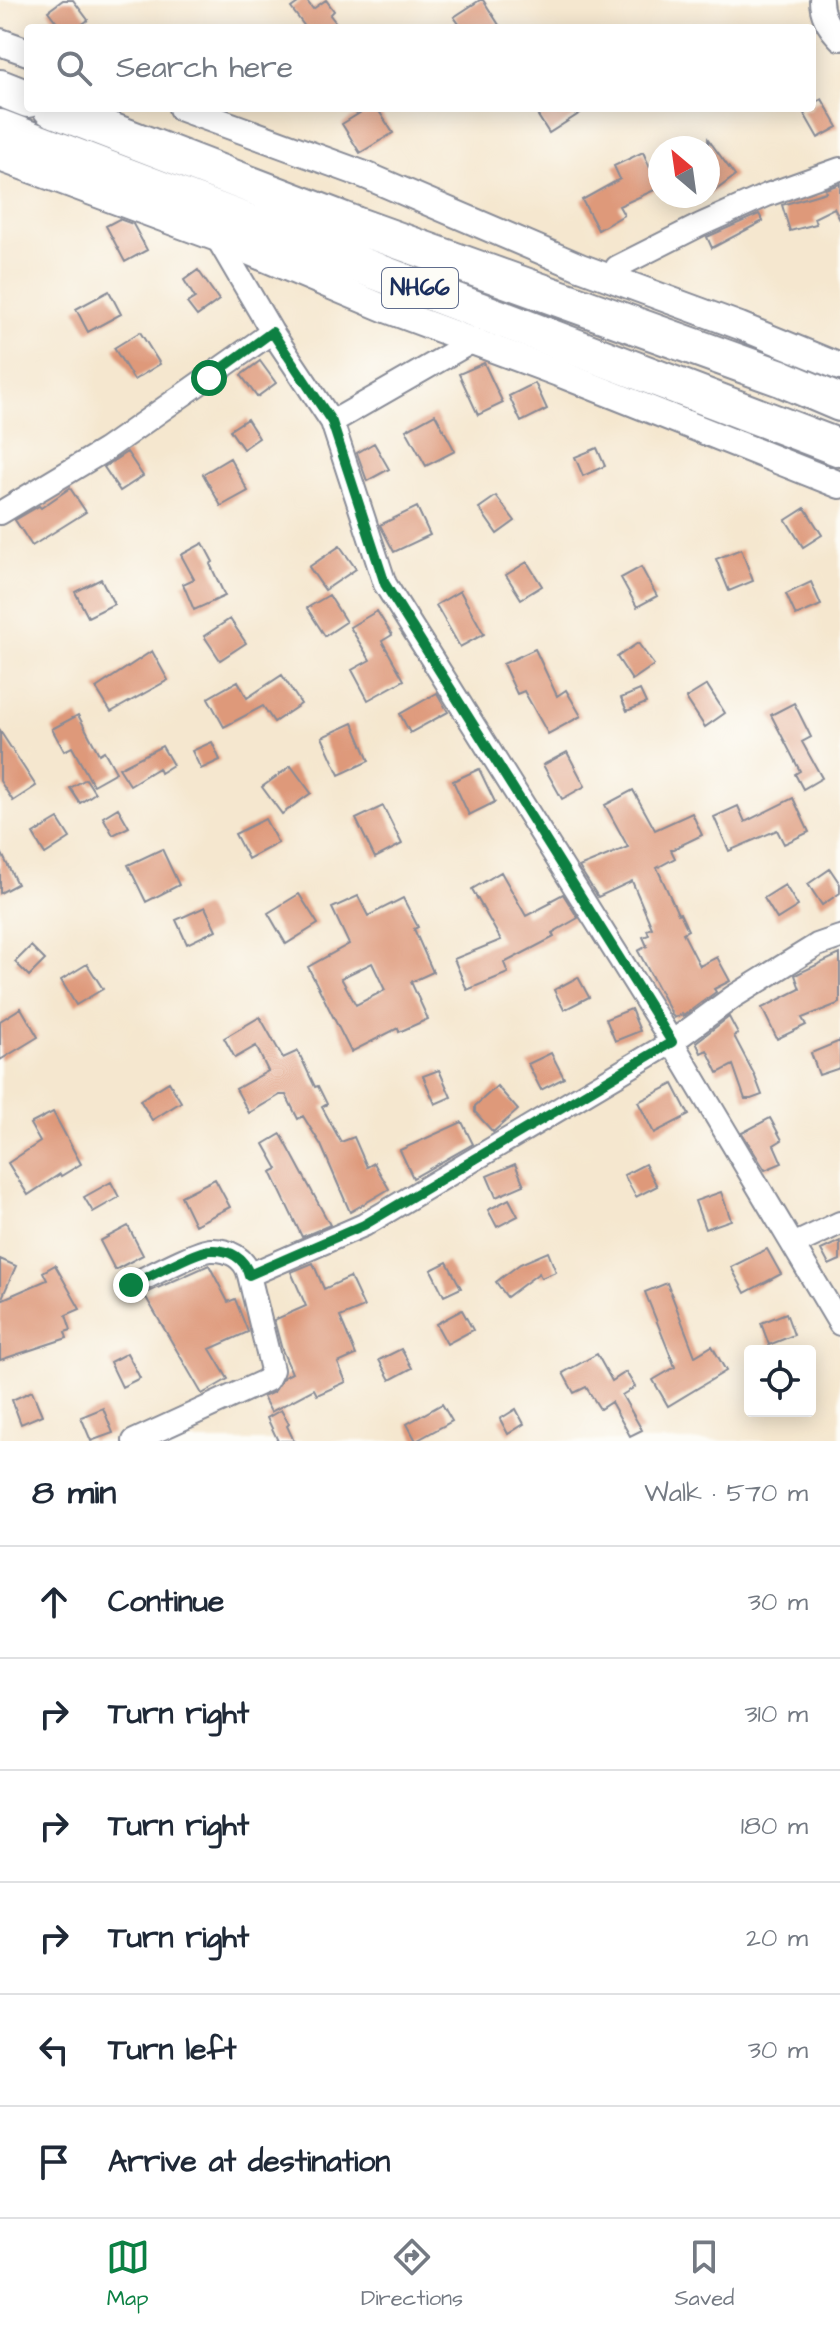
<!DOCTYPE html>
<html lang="en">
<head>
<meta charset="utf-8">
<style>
  :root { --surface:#fff; --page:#f6f6f7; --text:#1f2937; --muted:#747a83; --line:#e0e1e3; --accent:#0b8043 }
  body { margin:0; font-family:"Architects Daughter",sans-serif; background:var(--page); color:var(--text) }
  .controls { position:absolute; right:24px; bottom:24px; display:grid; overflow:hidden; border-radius:8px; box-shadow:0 4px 20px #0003 }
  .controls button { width:72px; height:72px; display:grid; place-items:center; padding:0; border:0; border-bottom:2px solid var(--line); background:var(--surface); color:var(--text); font:40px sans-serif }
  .compass { position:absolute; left:648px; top:136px; width:72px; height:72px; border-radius:50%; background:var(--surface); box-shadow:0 4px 20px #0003; rotate:331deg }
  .stop { position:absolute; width:24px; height:24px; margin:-18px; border:6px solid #0b8043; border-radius:50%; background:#fff }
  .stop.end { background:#0b8043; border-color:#fff; box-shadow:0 2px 8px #0008 }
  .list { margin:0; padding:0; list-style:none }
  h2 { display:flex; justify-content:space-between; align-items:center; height:104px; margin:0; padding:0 32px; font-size:34px }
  h2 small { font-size:26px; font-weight:400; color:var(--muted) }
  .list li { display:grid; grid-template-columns:52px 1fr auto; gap:24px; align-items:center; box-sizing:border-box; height:112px; padding:0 32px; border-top:2px solid var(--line) }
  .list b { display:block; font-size:30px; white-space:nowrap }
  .list em { font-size:26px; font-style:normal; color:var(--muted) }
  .icon { flex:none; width:44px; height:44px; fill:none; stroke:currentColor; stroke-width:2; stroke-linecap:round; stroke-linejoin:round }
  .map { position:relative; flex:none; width:840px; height:1441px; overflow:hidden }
  .search { position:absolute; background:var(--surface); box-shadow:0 4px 20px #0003; left:24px; right:24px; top:24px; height:88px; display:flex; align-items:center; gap:20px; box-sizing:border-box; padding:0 28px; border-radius:8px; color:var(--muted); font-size:30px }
  .sheet { height:776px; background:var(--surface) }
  nav { display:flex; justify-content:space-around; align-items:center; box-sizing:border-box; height:112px; border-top:2px solid var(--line); background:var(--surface); font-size:22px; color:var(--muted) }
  nav a { display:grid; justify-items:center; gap:4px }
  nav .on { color:var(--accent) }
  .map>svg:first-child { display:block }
</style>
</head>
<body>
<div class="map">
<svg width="840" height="1441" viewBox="0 0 840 1441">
  <rect width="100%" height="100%" fill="#fdfcf7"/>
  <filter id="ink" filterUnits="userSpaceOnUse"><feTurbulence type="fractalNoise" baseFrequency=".0125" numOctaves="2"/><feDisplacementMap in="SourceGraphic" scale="16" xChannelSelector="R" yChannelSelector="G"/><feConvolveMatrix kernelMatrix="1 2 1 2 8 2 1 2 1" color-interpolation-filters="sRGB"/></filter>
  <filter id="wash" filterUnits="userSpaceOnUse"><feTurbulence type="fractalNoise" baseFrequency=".006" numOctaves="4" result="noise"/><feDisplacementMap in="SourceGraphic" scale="32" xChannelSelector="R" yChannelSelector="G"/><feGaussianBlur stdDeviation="1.8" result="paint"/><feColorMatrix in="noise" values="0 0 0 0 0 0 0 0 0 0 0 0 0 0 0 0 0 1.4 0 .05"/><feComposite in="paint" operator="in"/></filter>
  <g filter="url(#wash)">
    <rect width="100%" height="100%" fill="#f5e7cf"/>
    <g id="blocks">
      <path fill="#de997a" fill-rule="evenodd" d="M63,0h10l15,20 -11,8h-16l-13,-17z
        M302,0h4l7,9 13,-9 8,11 -4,4 10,13h-34l-15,-20z
        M480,0h3l18,28h-39l-8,-11z
        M822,99l16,28 -20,11 -16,-28 10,-2v-4z
        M368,108h9l16,25 -33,20 -18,-29z
        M533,108h55l-39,25z
        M708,139l27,37 -27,20z
        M643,152l16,36 -40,18 5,9 -26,15 -16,-30 38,-21 -6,-13z
        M840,184v36l-6,-12 -20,10 2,6 -26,7 -8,-26 44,-13 -1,-3z
        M759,214l4,7 -51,27 -5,-11z
        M119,219l14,5 14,26 -22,12 -19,-36z
        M198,270l21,30 -22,16 -10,-13 8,-5 -11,-18z
        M109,291l12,23 -33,18 -12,-23z
        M140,332l20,32 -26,16 -20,-32z
        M260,361l16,22 -19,14 -16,-22z
        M484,363l19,40 -25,12 -19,-41z
        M535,383l12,26 -26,13 -12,-26z
        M435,414l20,37 -29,15 -20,-36z
        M247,419l12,19 -16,11 -13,-19z
        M374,443l15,26 -22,12 -10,-28z
        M597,448l8,18 -22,10 -8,-19z
        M127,452l16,24 -23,15 -16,-24z
        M230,458l18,33 -27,15 -18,-32z
        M70,488l16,24 -54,34 -17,-26 24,-14 2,2z
        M496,496l19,25 -18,13 -18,-26z
        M417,507l13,28 -36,17 -14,-27z
        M805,508l17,27 -19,12 -17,-27z
        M203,543l10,19 -3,2 15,32 -31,14 -11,-26 11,-5 -13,-24z
        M340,546l16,23 -31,21 -16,-23z
        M741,549l12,32 -24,10 -13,-32z
        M527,562l15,24 -21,13 -15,-24z
        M641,567l16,29 -20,11 -16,-29z
        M101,579l13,25 -26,13 -13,-25z
        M811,582l10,23 -25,11 -10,-22z
        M460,591l24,43 -24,13 -24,-42z
        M329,595l17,27 -21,14 -18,-28z
        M377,611l15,24 -10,6 22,39 -36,20 -16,-30 18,-10 -20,-33z
        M230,619l16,24 -26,17 -16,-24z
        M638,643l16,22 -22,15 -15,-23z
        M535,649l22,47 9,-6 15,26 -33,18 -24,-43 -7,3 -14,-30z
        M152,651l16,29 -57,32 -15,-24z
        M282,675l19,29 -27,18 -11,-16 -39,21 -16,-29 30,-17 9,17z
        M707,685l18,28 -20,14 -19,-29z
        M640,690l6,13 -19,8 -6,-13z
        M437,693l11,19 -38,21 -10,-19z
        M794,703l17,34 -9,5 20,36 -19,11 -8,-15 5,-3 -29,-56z
        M78,715l21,39 5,-3 12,21 -23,13 -21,-38 -8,4 -12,-22z
        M353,723l16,38 -30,14 -17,-38z
        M0,731l36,55 -23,15 -13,-20z
        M212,742l8,18 -19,9 -9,-18z
        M162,746l11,19 -13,8 -2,-5 -28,17 -11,-17z
        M567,752l18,34 -23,13 -19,-34z
        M291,766l20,27 -29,21 -20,-27z
        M479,769l16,33 -26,13 -16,-34z
        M86,779l9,14 -15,10 -10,-15z
        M633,790l22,40 37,-17 10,22 -31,15 4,8 -18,10 21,46 2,-1 8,17 -5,3 17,33 17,-9 13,24 -16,8 2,3 -33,24 -1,-2 -8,4 -36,-67 9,-5 -4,-9 6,-2 -2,-5 5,-2 -20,-47 -34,16 -19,-30 49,-20 -23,-42z
        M793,798l16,34 -25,12 -7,-14 -48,21 -15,-34 24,-11 7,16z
        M383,806l19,38 -27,14 -19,-39z
        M118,808l11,19 -16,8 -10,-18z
        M58,819l12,19 -25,16 -12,-20z
        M265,819l13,24 -30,16 -13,-25z
        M162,849l17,36 -33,17 -18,-37z
        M0,850l17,34 -17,9z
        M830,869l10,15v9l-18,12 -14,-21z
        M501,872l25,44 25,-13 -1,-2 13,-7 15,24 -26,15 2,4 -50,26 4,10 -41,17 -13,-31 47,-19 -29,-51z
        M785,885l13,21 -21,13 -13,-21z
        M299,894l19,30 -32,20 -18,-31z
        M358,896l10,20 35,-18 15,29 -4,2 19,43 -22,10 17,37 -29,13 -1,-4 -47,24 -43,-85 41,-23 -17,-36zM372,963l13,27 -29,15 -15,-27z
        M205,907l11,23 -29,14 -11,-24z
        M31,946l14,14 -16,16 -14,-14z
        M840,954v49l-38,15 4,7 -29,14 -15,-31 38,-19 -5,-14z
        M87,964l16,25 -27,16 -15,-25z
        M578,977l11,20 -25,13 -10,-20z
        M21,1008l17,29 -38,23v-39z
        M631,1009l9,22 -25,10 -9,-22z
        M260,1017l23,41 15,-7 17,36 3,-1 9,18 -5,3 19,35 13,-5 13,30 7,-4 15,26 -39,23 -29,-67 -18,-29 -5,3 -12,-24h-6l-31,18 -13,-24 32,-18 -12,-25 -21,12 -11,-20z
        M729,1017l9,17 -4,2 20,38 8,21 -11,4h-6l-12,-34 -15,8 -11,-23 -6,3 -5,-11z
        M840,1041v27l-21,7 -8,-22z
        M551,1053l13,25 -23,12 -13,-26z
        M439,1070l12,27 -16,7 -12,-28z
        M169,1082l12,20 -29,18 -12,-20z
        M673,1084l16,31 -35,18 -16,-31z
        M497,1086l21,24 -25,22 -18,-20v-6z
        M53,1112l28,52 -20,12 -1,-2 -32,21 -20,-32 32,-21 -10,-18z
        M770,1118l12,22 -8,5 8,18 -17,7 -23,-37z
        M462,1122l11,22 -60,34 -13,-28z
        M281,1134l49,91 -28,12 -31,-65 7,-3 -14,-25z
        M515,1164l9,21 -28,12 -9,-21z
        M645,1164l12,22 -21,11 -12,-22z
        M215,1179l15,28 -35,18 -14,-29z
        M111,1182l8,15 -26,15 -9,-15z
        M721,1192l10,28 -26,9 -10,-28z
        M509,1199l9,17 -21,11 -9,-17z
        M128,1226l15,29 -28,15 -15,-29z
        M840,1241v19l-11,5 -8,-15z
        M767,1249l14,25 -36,19 -14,-26z
        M548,1252l8,20 -15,6 -2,-5 -32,24 -11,-15 24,-18z
        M0,1259l16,7 -15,34 46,-20 -4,-8 12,-7 25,44 -14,6 5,15 -6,2 2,6 -67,22z
        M447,1262l14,26 -17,8 -13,-26z
        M313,1263l11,26 26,-12 14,30 -24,10 16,38 -18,8 8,19 -29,13 -3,-6 -43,23 -8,-15 11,-5 10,-15 8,-4 -10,-23 -8,-30 32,-14 -15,-34z
        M209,1265l19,37 7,-3 13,33 -38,17 18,30 -26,15 -58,-100z
        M667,1283l28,73 17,-10 14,25 -58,35 -15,-26 22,-13 -30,-75z
        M462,1310l11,20 -26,14 -11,-20z
        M786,1313l8,22 -25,10 -8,-22z
        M401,1349l11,19 -22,12 -11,-20z
        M127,1353l13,25 -18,9 -12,-25z
        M597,1354l15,27 14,-9 9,15 -13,8 20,35 -12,6 -19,-34 -11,7 -14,-22 -12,6 -11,-20z
        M32,1391l10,24 -21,9 -9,-24z
        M442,1404l10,17 -36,20 -9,-17z
        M103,1408l10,25 -22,8 -10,-24z
        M516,1409l8,15 -16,10 -8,-15z
        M281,1410l8,14 -2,2 7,15h-16l-11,-23z"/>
    </g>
  </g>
  <g filter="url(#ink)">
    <use href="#blocks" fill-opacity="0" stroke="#888b96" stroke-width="2"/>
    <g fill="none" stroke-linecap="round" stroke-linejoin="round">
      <defs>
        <path id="minor" d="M821,0c0,16 8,28 19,39
          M217,238l55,94 60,90 53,162 287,458 168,282
          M617,267l83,-42 67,-30 73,-26
          M332,422l141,-81
          M0,513l105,-63 167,-118
          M793,1245l47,-22
          M131,1285c17,-8 65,-34 80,-35 18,-1 34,8 38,25l115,-50 308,-183 61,-45 84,-52 23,-8
          M134,1441l133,-61 5,-10 -23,-95"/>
        <path id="tertiary" d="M0,42l28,10
          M182,108l183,67 215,92 160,59 100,41
          M0,158l217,80 169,71 175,65 279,111"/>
        <path id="trunk" d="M0,88l28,11
          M51,108l304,117 426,153 59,25
          M0,128l840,320"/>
      </defs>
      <use href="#minor" stroke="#888b96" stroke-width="26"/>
      <use href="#tertiary" stroke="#888b96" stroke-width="30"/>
      <use href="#trunk" stroke="#888b96" stroke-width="40"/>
      <use href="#minor" stroke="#fff" stroke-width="22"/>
      <use href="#tertiary" stroke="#fff" stroke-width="26"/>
      <use href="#trunk" stroke="#fff" stroke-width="36"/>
    </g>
  </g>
  <g fill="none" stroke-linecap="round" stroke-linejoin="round" filter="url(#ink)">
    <path stroke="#0b8043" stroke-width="10" d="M131,1285c17,-7 65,-35 80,-35 18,-1 34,8 38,25l115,-50 308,-183 -287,-458 -53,-162 -60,-90 -63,46"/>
  </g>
  <g text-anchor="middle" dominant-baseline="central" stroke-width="6" stroke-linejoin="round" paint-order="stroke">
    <rect fill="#fdfcf7" stroke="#5f6c8c" stroke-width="2" x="382" y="268" width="76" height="40" rx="6"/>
    <g font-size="24" font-weight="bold" fill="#1b2f5e">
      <text x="420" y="288">NH66</text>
    </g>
  </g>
</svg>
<div class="controls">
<button><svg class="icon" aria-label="locate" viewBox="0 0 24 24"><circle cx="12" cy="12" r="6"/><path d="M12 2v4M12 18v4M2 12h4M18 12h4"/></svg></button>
</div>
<svg class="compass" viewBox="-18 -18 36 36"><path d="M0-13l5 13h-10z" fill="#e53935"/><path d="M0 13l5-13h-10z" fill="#747a83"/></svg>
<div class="stop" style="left:209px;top:378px"></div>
<div class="stop end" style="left:131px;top:1285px"></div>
<div class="search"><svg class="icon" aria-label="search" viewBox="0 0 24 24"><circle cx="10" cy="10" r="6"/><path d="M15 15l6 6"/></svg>Search here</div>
</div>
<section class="sheet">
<h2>8 min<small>Walk · 570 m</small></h2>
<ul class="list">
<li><svg class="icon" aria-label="ahead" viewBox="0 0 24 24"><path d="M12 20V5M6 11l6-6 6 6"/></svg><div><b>Continue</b></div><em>30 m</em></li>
<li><svg class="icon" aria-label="right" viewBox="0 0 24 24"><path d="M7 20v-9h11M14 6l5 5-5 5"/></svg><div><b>Turn right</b></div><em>310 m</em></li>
<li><svg class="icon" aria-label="right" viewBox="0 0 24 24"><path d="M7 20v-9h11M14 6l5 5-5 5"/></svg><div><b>Turn right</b></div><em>180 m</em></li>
<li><svg class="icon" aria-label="right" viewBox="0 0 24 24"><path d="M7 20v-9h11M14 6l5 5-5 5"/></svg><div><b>Turn right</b></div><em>20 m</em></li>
<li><svg class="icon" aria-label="left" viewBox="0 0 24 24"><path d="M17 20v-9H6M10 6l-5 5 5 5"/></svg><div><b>Turn left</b></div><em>30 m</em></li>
<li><svg class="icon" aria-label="arrive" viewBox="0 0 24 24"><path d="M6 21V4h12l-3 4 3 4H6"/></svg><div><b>Arrive at destination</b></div></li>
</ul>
</section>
<nav>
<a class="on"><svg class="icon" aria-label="map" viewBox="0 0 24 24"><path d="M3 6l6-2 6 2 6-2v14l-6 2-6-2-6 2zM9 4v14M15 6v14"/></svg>Map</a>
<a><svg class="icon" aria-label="directions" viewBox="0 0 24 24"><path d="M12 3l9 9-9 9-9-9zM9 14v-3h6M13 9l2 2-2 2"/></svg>Directions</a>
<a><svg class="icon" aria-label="saved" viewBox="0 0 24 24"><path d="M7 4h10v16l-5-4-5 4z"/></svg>Saved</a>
</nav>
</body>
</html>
